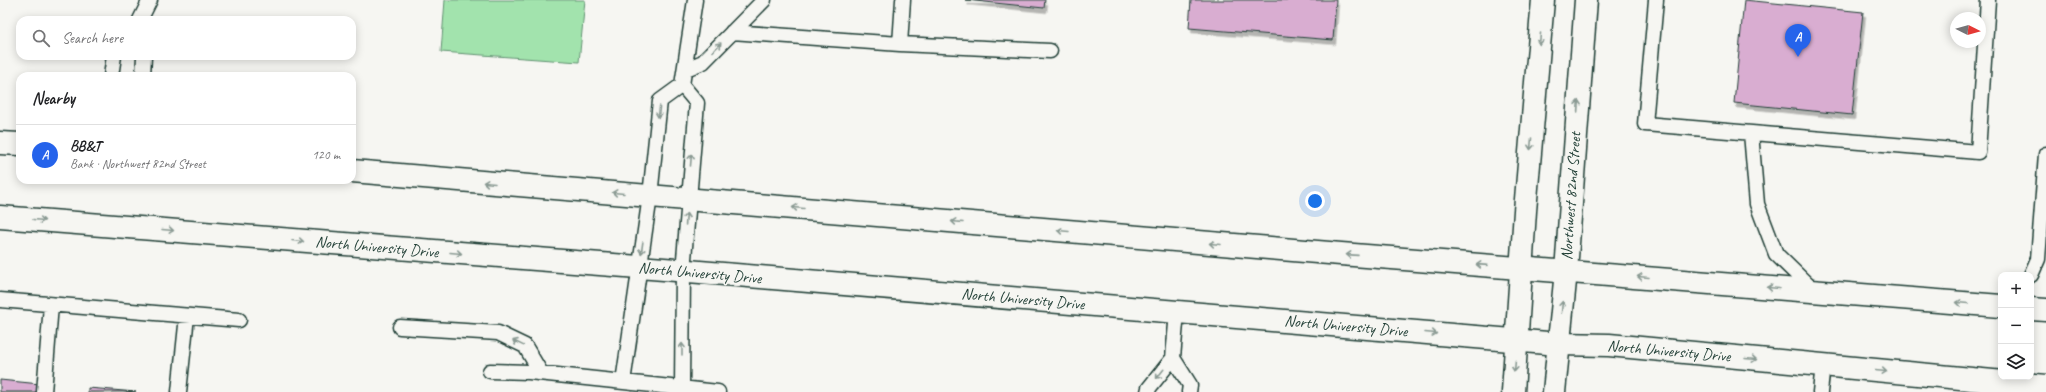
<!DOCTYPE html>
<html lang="en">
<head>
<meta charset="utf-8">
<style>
  :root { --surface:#fff; --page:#f6f6f6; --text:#202124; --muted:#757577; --line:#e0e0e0; --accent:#2563eb }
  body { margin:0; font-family:Caveat,sans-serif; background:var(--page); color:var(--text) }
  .controls { position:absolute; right:12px; bottom:12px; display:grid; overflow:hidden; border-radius:8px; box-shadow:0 2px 10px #0003 }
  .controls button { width:36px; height:36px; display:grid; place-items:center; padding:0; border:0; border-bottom:1px solid var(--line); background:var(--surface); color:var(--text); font:20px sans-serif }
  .compass { position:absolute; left:1950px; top:12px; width:36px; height:36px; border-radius:50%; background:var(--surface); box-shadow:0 2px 10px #0003; rotate:96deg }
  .you { position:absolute; left:1315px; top:201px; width:14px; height:14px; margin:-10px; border:3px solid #fff; border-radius:50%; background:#1a73e8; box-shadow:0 0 0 6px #1a73e833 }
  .badge { display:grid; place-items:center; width:26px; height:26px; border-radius:50%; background:var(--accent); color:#fff; font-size:13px; font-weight:700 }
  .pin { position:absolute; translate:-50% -33px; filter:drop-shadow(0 1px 2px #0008) }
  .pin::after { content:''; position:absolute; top:21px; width:14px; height:12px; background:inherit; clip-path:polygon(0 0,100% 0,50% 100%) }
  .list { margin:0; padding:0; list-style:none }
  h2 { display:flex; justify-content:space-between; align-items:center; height:52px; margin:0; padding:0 16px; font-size:17px }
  h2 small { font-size:13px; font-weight:400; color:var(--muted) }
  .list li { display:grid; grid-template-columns:26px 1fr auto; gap:12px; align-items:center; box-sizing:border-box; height:60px; padding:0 16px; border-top:1px solid var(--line) }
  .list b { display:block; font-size:15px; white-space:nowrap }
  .list p { margin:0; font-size:13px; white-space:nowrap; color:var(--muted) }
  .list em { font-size:13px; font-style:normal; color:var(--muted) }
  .icon { flex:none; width:22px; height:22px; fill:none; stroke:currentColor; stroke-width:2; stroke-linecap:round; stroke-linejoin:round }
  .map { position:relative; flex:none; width:2046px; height:392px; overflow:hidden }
  .search { position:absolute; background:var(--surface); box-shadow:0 2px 10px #0003; left:16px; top:16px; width:340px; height:44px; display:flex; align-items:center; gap:10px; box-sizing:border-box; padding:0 14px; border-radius:12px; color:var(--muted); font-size:15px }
  .panel { position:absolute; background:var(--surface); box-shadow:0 2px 10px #0003; left:16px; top:72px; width:340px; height:112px; border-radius:12px }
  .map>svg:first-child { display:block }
</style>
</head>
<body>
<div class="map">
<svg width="2046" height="392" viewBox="0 0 2046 392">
  <defs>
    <filter id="shadow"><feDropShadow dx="2.5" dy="4.5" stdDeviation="0" flood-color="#0004"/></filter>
  </defs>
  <rect width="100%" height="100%" fill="#f6f6f2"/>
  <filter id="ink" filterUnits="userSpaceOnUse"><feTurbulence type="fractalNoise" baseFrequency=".025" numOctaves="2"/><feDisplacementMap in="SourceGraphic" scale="8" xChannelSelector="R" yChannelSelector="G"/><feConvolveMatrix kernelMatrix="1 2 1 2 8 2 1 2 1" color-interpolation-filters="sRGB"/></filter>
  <g filter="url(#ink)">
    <path fill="#a2e3ad" stroke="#609070" d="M445,0h140l-6,62 -138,-10z"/>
    <path fill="#d9add1" stroke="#1f3d34" filter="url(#shadow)" d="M965,0h80l-1,8z
      M1191,0h145l-3,40 -144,-12z
      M1744,0l119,12 -11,103 -118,-12z
      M0,380l40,4 -1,8h-39z
      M88,388l48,4h-48z"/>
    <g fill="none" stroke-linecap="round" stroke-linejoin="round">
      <defs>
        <path id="lane" d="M903,0l-3,44 150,7
          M1656,0l-11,124 333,28 10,-152
          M140,20l10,-20
          M732,32l168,12
          M686,69l17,-7 61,-62
          M111,76l3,-20
          M143,76l1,-20
          M1751,133l6,71 19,50 38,37
          M2031,275l7,-16 8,-105
          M0,300l239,20
          M400,327l98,6 27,13 16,27
          M1173,358l17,27 -1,7
          M490,371l39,1 189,20
          M623,382l27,-186 10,-95 22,-16 13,-85
          M682,388l1,-117 14,-168 -15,-18
          M44,392l7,-87
          M179,392l8,-76
          M1148,392l1,-4 24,-30 4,-46
          M1820,392l3,-27"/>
        <path id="secondary" d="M1513,392l12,-181 18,-211
          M1554,392l12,-121 20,-271"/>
        <path id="primary" d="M0,143l20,1
          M352,171l989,83 660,52
          M0,217l664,52 895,75 50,1 437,41
          M2031,309l15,1"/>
      </defs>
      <use href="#lane" stroke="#1f3d34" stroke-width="17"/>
      <use href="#secondary" stroke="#1f3d34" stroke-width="25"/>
      <use href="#primary" stroke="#1f3d34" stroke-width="25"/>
      <use href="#lane" stroke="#f6f6f2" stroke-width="14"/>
      <use href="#secondary" stroke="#f6f6f2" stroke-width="22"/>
      <use href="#primary" stroke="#f6f6f2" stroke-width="22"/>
    </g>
    <defs><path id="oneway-shaft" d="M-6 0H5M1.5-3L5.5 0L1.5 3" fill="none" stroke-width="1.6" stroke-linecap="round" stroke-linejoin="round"/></defs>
    <g stroke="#8a9a93">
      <use href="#oneway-shaft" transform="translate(1540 39) rotate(95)"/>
      <use href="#oneway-shaft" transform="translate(717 47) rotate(-47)"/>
      <use href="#oneway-shaft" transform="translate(1578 106) rotate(-86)"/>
      <use href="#oneway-shaft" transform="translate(659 112) rotate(96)"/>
      <use href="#oneway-shaft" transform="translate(1531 144) rotate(95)"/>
      <use href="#oneway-shaft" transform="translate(691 160) rotate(-85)"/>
      <use href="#oneway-shaft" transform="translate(489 183) rotate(-175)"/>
      <use href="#oneway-shaft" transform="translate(618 193) rotate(-175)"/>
      <use href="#oneway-shaft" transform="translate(798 208) rotate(-175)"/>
      <use href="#oneway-shaft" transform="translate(686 219) rotate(-86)"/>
      <use href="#oneway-shaft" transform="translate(39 220) rotate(5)"/>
      <use href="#oneway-shaft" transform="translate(957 222) rotate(-175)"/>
      <use href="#oneway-shaft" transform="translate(168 230) rotate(5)"/>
      <use href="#oneway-shaft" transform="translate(1063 231) rotate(-175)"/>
      <use href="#oneway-shaft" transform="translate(298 241) rotate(5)"/>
      <use href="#oneway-shaft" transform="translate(1215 244) rotate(-175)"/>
      <use href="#oneway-shaft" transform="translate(642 248) rotate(98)"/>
      <use href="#oneway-shaft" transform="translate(456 253) rotate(5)"/>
      <use href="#oneway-shaft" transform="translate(1352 255) rotate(-176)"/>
      <use href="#oneway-shaft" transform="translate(1482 265) rotate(-176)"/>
      <use href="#oneway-shaft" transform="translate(1643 277) rotate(-175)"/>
      <use href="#oneway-shaft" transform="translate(1773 288) rotate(-175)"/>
      <use href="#oneway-shaft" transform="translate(1962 303) rotate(-175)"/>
      <use href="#oneway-shaft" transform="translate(1562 307) rotate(-85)"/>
      <use href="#oneway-shaft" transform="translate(1431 333) rotate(5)"/>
      <use href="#oneway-shaft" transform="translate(518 343) rotate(-154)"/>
      <use href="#oneway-shaft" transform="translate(682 349) rotate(-90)"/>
      <use href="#oneway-shaft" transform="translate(1751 359) rotate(5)"/>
      <use href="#oneway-shaft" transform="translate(1515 366) rotate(95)"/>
      <use href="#oneway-shaft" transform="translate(1881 371) rotate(5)"/>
      <use href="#oneway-shaft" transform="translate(1160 374) rotate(129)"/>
    </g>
  </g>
  <g text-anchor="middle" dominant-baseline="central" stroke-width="3" stroke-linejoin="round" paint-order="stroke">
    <g font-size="16" fill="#1f3d34" stroke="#f6f6f2">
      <text transform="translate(1571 196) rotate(-86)">Northwest 82nd Street</text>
      <text transform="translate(377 247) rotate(5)">North University Drive</text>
      <text transform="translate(700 273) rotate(5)">North University Drive</text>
      <text transform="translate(1023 299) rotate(5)">North University Drive</text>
      <text transform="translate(1346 326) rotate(5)">North University Drive</text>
      <text transform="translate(1669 351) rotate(5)">North University Drive</text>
    </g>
  </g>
</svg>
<div class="controls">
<button>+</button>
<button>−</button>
<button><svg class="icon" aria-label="layers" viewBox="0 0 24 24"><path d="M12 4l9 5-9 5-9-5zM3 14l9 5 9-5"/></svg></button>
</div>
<svg class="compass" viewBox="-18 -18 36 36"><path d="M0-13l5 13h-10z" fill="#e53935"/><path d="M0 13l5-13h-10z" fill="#757577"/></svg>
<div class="you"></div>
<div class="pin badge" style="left:1798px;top:57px">A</div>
<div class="search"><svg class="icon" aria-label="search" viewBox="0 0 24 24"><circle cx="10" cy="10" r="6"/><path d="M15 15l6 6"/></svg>Search here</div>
<section class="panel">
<h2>Nearby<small></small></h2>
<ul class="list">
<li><span class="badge">A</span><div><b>BB&amp;T</b><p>Bank · Northwest 82nd Street</p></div><em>120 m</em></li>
</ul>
</section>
</div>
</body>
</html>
